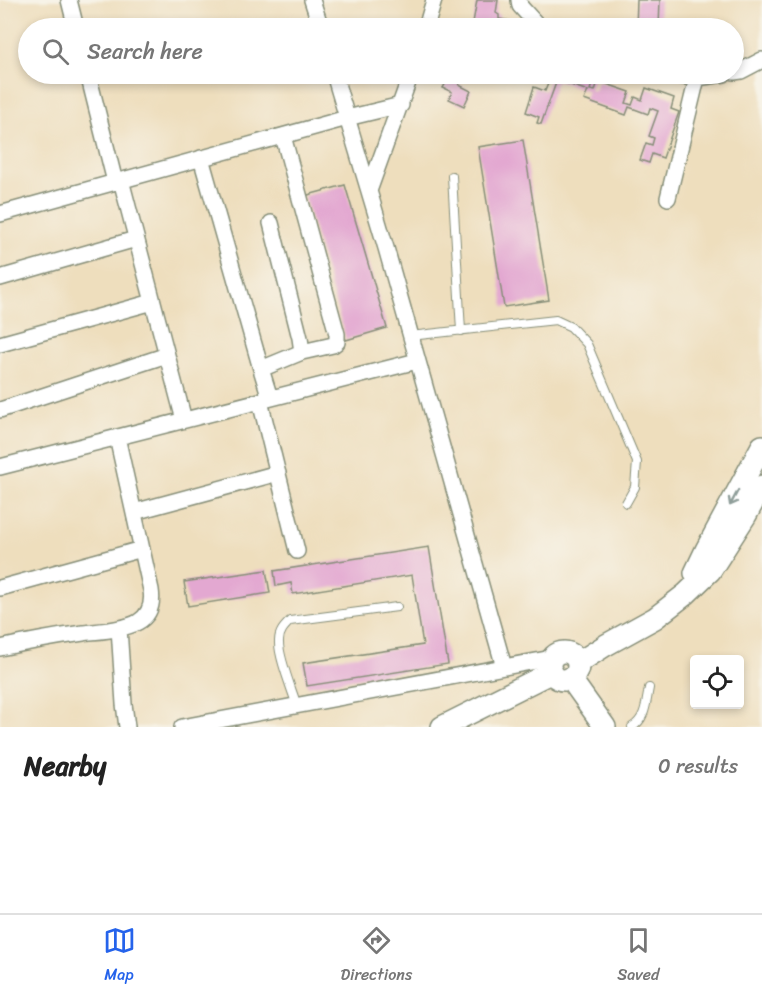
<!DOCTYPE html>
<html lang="en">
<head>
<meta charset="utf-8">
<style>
  :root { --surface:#fff; --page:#f6f6f6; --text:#222; --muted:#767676; --line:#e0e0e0; --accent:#2563eb }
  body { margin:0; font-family:Sriracha,sans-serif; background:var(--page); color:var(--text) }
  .controls { position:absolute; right:18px; bottom:18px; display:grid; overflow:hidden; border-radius:6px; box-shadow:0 3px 9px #0003 }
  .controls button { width:54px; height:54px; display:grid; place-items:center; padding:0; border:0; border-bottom:2px solid var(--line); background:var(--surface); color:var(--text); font:30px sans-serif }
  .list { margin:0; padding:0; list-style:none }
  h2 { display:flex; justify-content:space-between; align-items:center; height:78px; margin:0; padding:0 24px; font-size:26px }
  h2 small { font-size:20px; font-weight:400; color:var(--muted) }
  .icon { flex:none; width:33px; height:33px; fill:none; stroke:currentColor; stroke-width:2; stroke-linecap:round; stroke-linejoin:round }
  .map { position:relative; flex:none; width:762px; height:727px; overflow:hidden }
  .search { position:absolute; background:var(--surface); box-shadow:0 3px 9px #0003; left:18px; right:18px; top:18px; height:66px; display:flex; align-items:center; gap:15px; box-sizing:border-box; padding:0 21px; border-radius:33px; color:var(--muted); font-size:22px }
  .sheet { height:186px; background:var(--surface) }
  nav { display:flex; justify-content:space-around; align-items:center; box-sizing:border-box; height:84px; border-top:2px solid var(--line); background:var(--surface); font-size:16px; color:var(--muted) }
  nav a { display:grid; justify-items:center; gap:3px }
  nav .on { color:var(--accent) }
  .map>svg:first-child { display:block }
</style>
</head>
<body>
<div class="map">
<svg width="762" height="727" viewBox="0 0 762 727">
  <rect width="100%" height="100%" fill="#f7f3e8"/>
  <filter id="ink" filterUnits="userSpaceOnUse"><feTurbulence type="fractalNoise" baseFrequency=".0167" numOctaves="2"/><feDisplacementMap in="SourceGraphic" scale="12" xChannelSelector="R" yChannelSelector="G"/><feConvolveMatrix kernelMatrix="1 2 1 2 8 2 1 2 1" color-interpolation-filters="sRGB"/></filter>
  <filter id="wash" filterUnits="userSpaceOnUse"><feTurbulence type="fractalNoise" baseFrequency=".008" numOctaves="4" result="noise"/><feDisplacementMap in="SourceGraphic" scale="24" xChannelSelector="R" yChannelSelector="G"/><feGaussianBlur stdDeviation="1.35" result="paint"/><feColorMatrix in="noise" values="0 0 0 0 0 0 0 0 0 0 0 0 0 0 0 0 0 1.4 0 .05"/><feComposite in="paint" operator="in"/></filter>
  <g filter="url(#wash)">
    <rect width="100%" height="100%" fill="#eedebd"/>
    <g id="blocks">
      <path fill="#e3a8d1" d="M477,0h21l-2,13 3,2v4l13,2 -2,7h-38z
        M637,0h23l-1,28h-23z
        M451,74h30l-8,3 -8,-1 -3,3 -3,6 12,6 -7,15 -15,-7 3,-7 -9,-4z
        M540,74h52l3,1 -5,15 5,1 3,-10 32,11 -4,11 6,2 3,-8 7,3 4,-12 28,10 -3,11 8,3 -16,46 -11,-4 -3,9 -9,-3 6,-17 6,2 2,-7 -5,-2 9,-25 -8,-3 -2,6 -19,-7 -3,8 -42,-15 4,-9 -31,-11 -16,44 -4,-1 2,-6 -13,-5 8,-25 11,4 4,-10 -10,-3z
        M523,140l26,160 -45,7 -26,-160z
        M345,185l42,143 -41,12 -42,-144z
        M429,547l19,117 -141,22 -4,-23 120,-18 -11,-70 -119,19 -2,-11 -15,3 -2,-15z
        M266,570l4,23 -82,13 -4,-24z"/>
    </g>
  </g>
  <g filter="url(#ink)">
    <use href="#blocks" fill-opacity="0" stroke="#868e78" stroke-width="1.5"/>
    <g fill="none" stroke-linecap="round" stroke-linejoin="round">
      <defs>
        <path id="service" d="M452,176l9,155
          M410,336l146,-16 15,7 16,17 50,118 -2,25 -9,16
          M297,706c-5,-16 -19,-50 -18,-65 0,-9 5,-14 11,-20l107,-14
          M632,727c14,-8 14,-25 17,-39"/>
        <path id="minor" d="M69,0l7,28
          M312,0l9,28
          M519,0l1,6 20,22
          M426,28l8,-28
          M734,72l7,-1 21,-11
          M88,74l27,108
          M334,74l52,174 118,419
          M662,74l35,4 27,-4
          M283,136l54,198v8l-4,3 -31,7
          M201,158l60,211
          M121,180l63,240
          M369,191l42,-117
          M668,198l29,-120
          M0,214l347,-96 54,-13
          M0,278l136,-39
          M0,344l153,-42
          M270,398l-9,-29 41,-17 -2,-14 -29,-115
          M260,401l37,150
          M0,410l167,-55
          M0,467l417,-106
          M134,512l144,-39
          M0,588l142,-39
          M119,628l5,76 3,23
          M0,648c28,-6 55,-11 83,-15 16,-2 41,-3 55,-11 12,-7 15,-19 13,-32l-34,-153
          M182,727l370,-69"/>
        <path id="secondary" d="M695,573l11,-23 56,-104
          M550 666a14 14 0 1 1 28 0a14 14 0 1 1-28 0Z
          M578,663l28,-18 49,-27 31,-24 24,-23 36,-56 16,-29
          M570,678l35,49
          M442,727l110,-55"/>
      </defs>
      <use href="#service" stroke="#868e78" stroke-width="10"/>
      <use href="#minor" stroke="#868e78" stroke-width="18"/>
      <use href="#secondary" stroke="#868e78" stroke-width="24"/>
      <use href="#service" stroke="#fff" stroke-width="8"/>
      <use href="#minor" stroke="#fff" stroke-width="15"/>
      <use href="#secondary" stroke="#fff" stroke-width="21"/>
    </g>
    <defs><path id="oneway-shaft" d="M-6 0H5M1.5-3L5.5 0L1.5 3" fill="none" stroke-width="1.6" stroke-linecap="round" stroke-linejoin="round" transform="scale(1.5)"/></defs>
    <use stroke="#8f9e9a" href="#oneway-shaft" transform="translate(734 498) rotate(118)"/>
  </g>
</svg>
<div class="controls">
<button><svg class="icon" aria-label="locate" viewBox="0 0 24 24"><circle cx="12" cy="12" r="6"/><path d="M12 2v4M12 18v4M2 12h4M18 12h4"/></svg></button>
</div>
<div class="search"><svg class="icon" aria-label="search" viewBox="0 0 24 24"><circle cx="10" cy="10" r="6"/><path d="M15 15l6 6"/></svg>Search here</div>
</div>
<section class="sheet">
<h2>Nearby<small>0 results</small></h2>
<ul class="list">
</ul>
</section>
<nav>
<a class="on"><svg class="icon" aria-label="map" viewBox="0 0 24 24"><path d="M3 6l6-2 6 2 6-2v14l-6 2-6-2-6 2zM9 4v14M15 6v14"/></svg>Map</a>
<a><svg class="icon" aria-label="directions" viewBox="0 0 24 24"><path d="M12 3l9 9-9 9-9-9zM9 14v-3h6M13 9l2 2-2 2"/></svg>Directions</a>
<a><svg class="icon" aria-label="saved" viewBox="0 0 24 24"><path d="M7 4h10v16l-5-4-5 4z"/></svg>Saved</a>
</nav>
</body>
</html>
